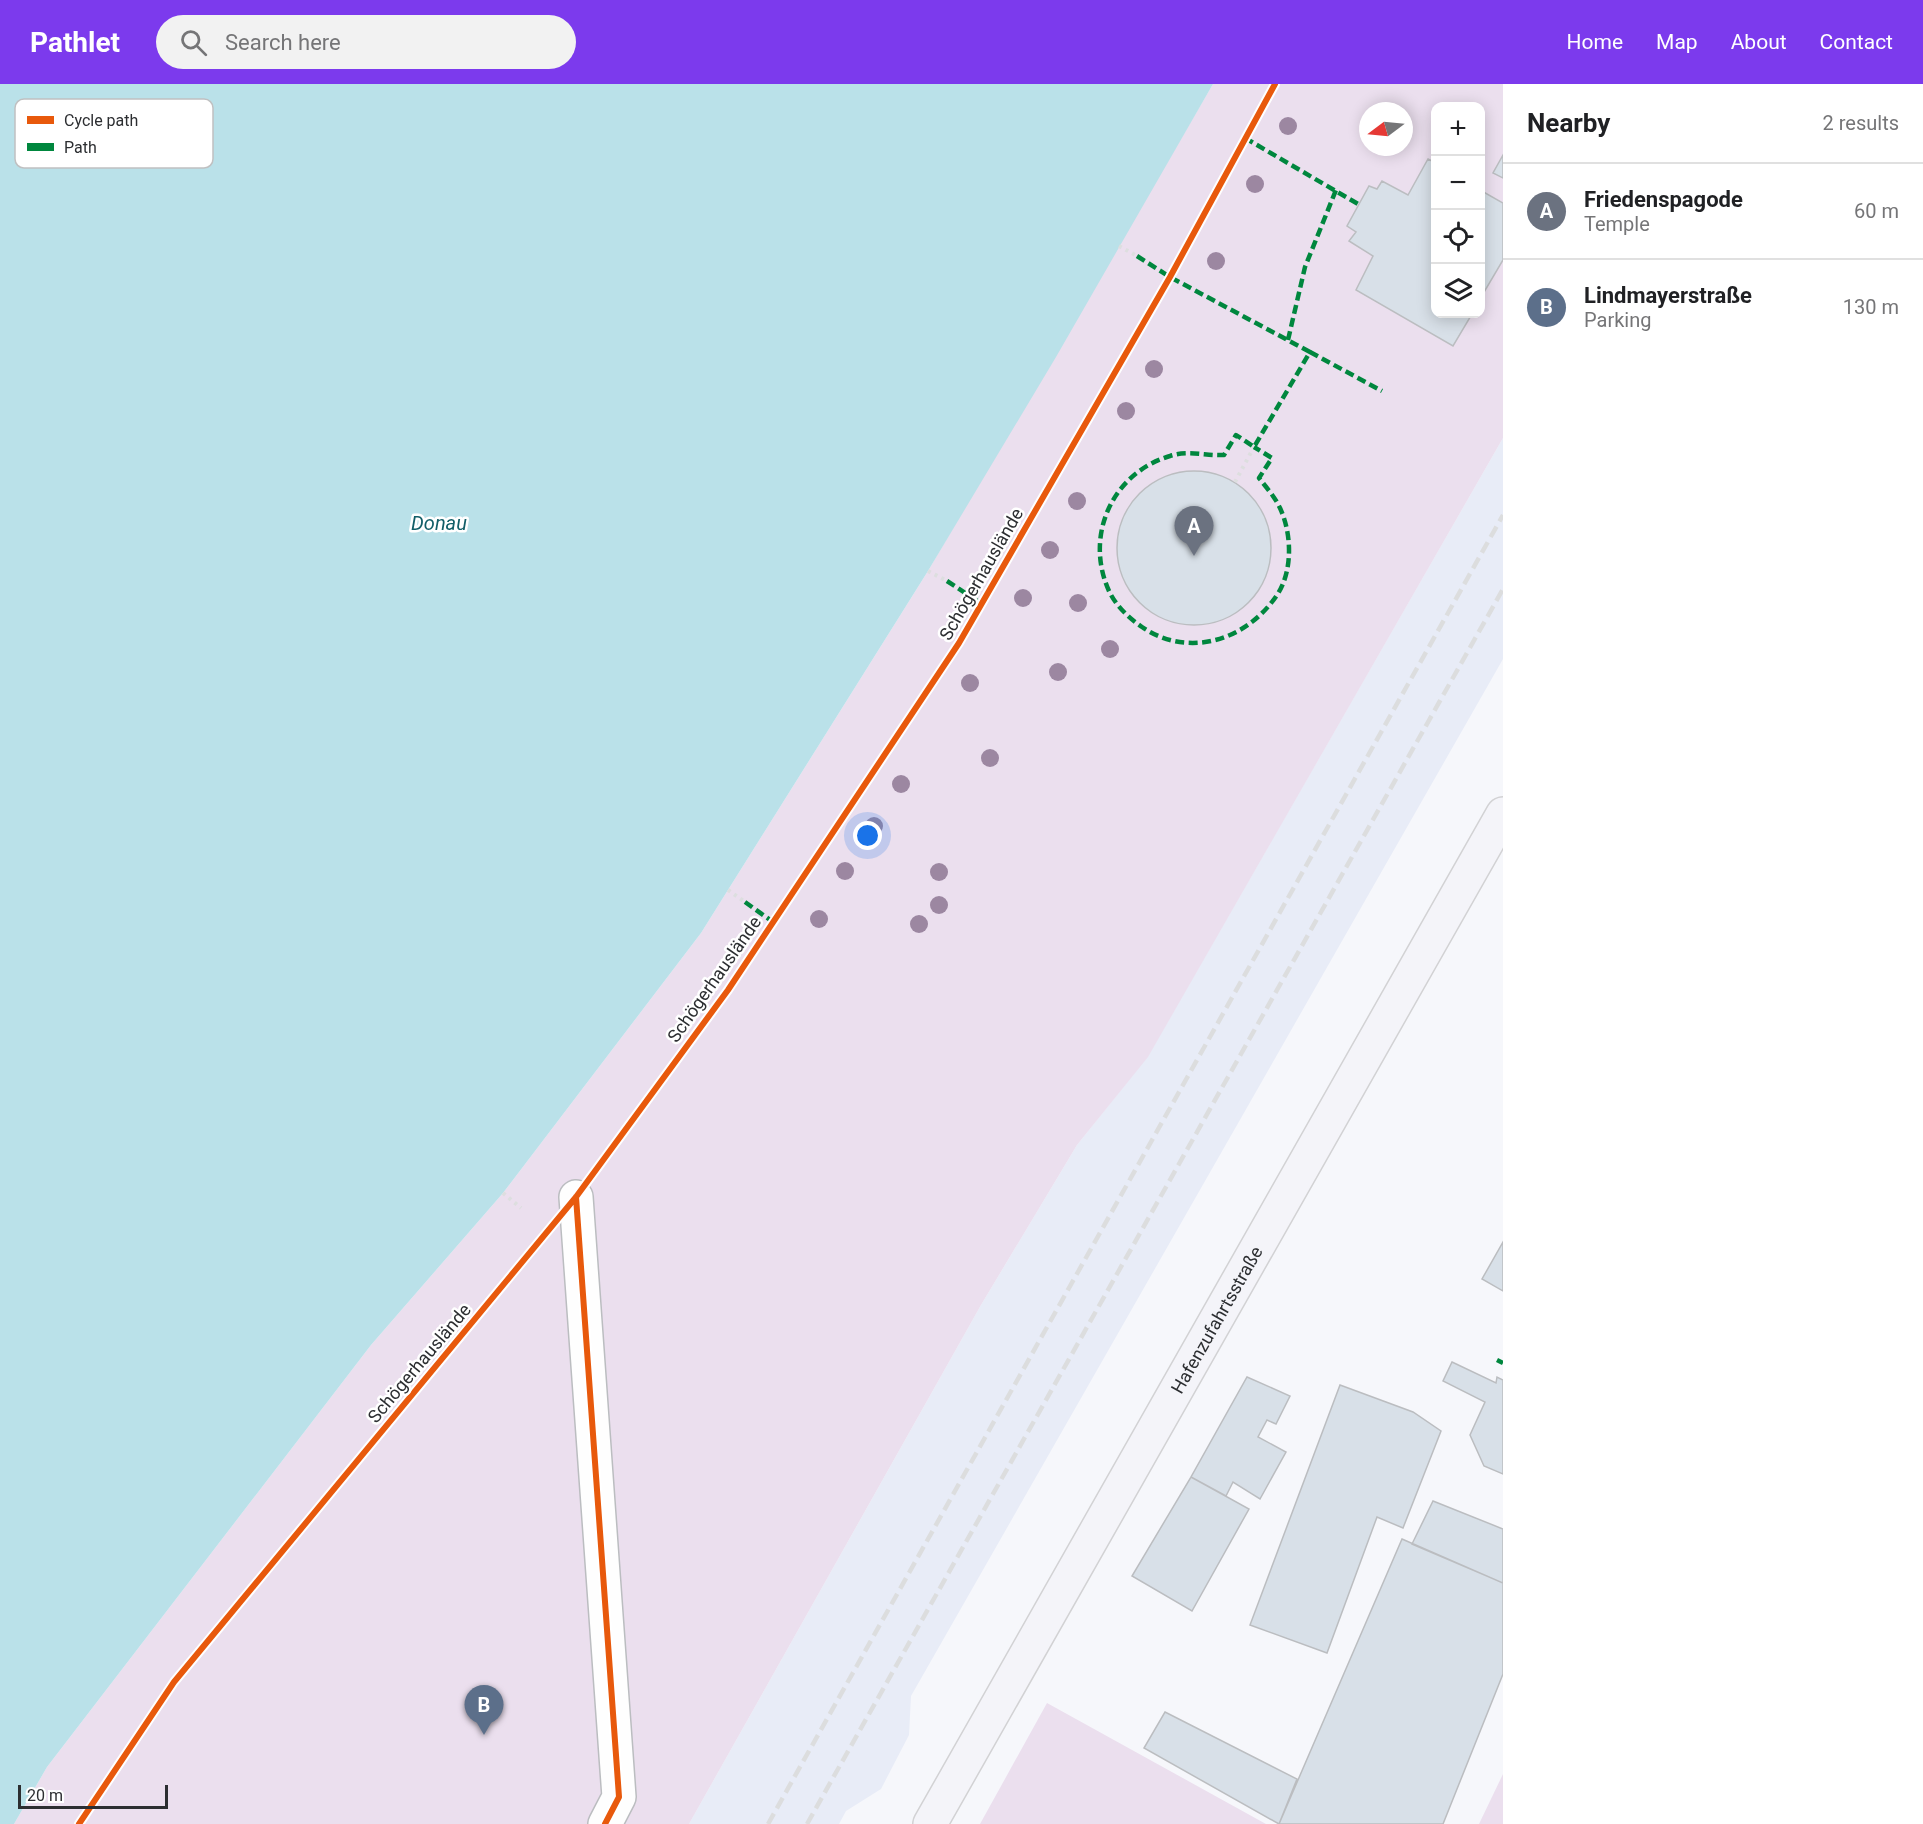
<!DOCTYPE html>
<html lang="en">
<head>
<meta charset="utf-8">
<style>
  :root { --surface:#fff; --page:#f2f2f2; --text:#202124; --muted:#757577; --line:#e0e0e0; --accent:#7c3aed }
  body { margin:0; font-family:Roboto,sans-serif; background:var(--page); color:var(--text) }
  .controls { position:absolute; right:18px; top:18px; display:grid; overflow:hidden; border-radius:12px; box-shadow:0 3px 15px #0003 }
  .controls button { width:54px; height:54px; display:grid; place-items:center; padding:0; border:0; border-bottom:2px solid var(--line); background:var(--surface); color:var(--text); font:30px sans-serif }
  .compass { position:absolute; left:1359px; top:18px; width:54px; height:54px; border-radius:50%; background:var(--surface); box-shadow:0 3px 15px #0003; rotate:254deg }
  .scale { position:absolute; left:18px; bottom:15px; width:150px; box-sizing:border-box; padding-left:6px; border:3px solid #2c2e31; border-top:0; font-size:16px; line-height:21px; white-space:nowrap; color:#2c2e31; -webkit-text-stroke:4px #fff; paint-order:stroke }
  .you { position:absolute; left:868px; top:752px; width:21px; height:21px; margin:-15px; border:4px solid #fff; border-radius:50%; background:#1a73e8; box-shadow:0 0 0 9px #1a73e833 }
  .badge { display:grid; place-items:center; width:39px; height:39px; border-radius:50%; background:var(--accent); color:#fff; font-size:20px; font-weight:700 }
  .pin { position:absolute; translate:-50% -50px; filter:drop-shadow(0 2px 3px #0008) }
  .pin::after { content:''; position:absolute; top:32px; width:21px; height:18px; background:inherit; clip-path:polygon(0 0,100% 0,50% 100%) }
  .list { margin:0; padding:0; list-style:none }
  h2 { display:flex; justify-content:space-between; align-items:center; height:78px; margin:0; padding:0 24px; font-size:26px }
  h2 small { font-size:20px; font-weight:400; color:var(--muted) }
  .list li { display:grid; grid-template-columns:39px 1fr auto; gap:18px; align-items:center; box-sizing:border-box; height:96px; padding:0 24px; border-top:2px solid var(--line) }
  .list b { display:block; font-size:22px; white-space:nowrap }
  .list p { margin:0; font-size:20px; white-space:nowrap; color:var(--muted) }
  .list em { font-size:20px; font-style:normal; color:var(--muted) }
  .icon { flex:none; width:33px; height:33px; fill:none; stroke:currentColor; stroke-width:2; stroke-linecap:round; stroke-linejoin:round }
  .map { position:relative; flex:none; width:1503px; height:1740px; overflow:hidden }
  header { display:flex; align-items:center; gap:36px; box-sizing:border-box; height:84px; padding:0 30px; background:var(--accent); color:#fff }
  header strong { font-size:28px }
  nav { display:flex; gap:33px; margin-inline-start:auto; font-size:21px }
  .search { width:420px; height:54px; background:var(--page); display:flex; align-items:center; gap:15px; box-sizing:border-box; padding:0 21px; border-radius:33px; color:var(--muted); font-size:22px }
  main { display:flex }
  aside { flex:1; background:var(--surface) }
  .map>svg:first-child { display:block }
</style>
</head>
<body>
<header>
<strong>Pathlet</strong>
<div class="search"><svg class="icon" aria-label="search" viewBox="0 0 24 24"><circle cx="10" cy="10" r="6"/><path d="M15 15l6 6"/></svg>Search here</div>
<nav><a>Home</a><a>Map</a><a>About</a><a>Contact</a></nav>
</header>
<main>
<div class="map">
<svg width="1503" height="1740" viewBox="0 0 1503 1740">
  <rect width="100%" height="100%" fill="#f6f7fb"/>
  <path fill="#e8ecf7" d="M1503,354v221l-592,1037 -2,39 -28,54 -35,22 -7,13h-150l292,-519 96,-160 71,-89z"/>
  <path fill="#ebdfee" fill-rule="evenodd" d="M1213,0h290v354l-355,619 -71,88 -96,160 -292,519h-675l33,-57 324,-422 132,-152 198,-260 227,-362zM1436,22h44v208h-44zM1368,27h36v36h-36z
    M1047,1619l219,121h-286z
    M1503,1690v50h-24z"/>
  <path fill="#bae1e9" d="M0,0h1213l-157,273 -128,214 -227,362 -198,260 -132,152 -324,422 -33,57h-14z"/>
  <path fill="#d8e0e8" stroke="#bbbdc0" stroke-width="1.5" d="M1503,71v23l-10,-5z
    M1428,75l8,4v151h36l-19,32 -97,-56 17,-34 -24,-15 7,-9 -9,-6 22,-40 8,3 5,-8 26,14z
    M1480,106l23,13v57l-23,39z
    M1117 464a77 77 0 1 1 154 0a77 77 0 1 1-154 0Z
    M1503,1158v49l-21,-12z
    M1452,1278l44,21 1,-6 6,3v94l-19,-8 -14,-31 15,-33 -42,-21z
    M1247,1293l43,19 -14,28 -9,-4 -9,17 28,15 -26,47 -27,-17 -7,14 -35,-19z
    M1340,1301l73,27 28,19 -38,97 -26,-11 -50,136 -77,-28z
    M1191,1393l58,32 -57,102 -60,-35z
    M1433,1417l70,28v54l-91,-39z
    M1402,1455l101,44v91l-60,150h-164z
    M1165,1628l132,67 -18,45 -135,-76z"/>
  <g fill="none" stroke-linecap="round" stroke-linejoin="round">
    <defs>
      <path id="street" d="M576,1113l43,600 -14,27"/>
      <g id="primary">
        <path id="s1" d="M930,1740l573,-1010"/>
      </g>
    </defs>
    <use href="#street" stroke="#bbbdc0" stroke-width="36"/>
    <use href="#primary" stroke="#d2d2d4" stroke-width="36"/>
    <path stroke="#dddedf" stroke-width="4" stroke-dasharray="3 4.5" stroke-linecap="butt" d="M1119,162l18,10
      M1235,398l19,-35
      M928,487l19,10
      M728,806l17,12
      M503,1109l18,15
      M79,1740l95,-142 361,-436"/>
    <use href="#street" stroke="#fefefe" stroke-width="33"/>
    <use href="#primary" stroke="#f4f4f9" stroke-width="33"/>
    <path stroke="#dcddde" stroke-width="4.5" stroke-dasharray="12 6" stroke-linecap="butt" d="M768,1740l735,-1309
      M807,1740l696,-1235"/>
    <path stroke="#00873e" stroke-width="4.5" stroke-dasharray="9 4.5" stroke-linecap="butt" d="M1245,54l113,66
      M1137,172l33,21 140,75 -56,95 -18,-12 -12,20c-18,1 -36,-5 -54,1 -58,17 -86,80 -61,135 7,15 20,27 33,36 47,32 105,13 135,-32 16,-24 15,-61 3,-87 -5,-11 -14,-21 -21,-30l13,-20 -18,-11
      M1288,256l17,-73 31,-77
      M1310,268l72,39
      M947,497l35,23
      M745,818l28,20
      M1497,1276l6,3"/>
    <defs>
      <path id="cycleway" d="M576,1113l43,600 -14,27
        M79,1740l95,-142 402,-485 152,-207 231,-347 211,-366 105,-193"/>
    </defs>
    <use href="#cycleway" stroke="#fff" stroke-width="10"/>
    <use href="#cycleway" stroke="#e8590c" stroke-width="6"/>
  </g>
  <g fill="#9c87a1">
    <circle cx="1288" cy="42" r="9"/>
    <circle cx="1255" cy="100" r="9"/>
    <circle cx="1216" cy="177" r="9"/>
    <circle cx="1154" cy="285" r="9"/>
    <circle cx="1126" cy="327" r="9"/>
    <circle cx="1077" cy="417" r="9"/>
    <circle cx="1050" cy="466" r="9"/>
    <circle cx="1023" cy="514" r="9"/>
    <circle cx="1078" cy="519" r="9"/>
    <circle cx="1110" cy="565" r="9"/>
    <circle cx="1058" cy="588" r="9"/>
    <circle cx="970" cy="599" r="9"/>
    <circle cx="990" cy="674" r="9"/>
    <circle cx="901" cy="700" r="9"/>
    <circle cx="874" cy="742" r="9"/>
    <circle cx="845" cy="787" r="9"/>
    <circle cx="939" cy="788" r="9"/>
    <circle cx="939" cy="821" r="9"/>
    <circle cx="819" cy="835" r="9"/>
    <circle cx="919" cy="840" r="9"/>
  </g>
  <g text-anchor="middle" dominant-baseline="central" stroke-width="5" stroke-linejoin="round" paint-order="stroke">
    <g font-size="18" fill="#2c2e31" stroke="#fff">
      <text transform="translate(981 490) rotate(-60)">Schögerhauslände</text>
      <text transform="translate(714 895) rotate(-55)">Schögerhauslände</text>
      <text stroke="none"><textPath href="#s1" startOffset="580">Hafenzufahrtsstraße</textPath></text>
      <text transform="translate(419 1279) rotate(-50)">Schögerhauslände</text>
    </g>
    <g font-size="20" font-style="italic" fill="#115e68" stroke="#fff">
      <text x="439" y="439">Donau</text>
    </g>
  </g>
  <rect x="15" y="15" width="198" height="69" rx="9" fill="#fff" stroke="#c0c0c1" stroke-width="1.5"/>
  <rect x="27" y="32" width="27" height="8" fill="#e8590c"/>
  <rect x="27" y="59" width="27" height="8" fill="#00873e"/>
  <g font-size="16" fill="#2c2e31">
    <text x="64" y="42">Cycle path</text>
    <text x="64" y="69">Path</text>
  </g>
</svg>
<div class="controls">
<button>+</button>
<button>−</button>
<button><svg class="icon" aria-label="locate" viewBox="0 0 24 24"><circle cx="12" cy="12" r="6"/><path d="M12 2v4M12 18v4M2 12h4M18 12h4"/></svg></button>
<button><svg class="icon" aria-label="layers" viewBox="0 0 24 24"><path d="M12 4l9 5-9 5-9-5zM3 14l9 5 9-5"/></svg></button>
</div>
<svg class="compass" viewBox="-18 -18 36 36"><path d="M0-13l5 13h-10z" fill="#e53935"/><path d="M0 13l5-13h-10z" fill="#757577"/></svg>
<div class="scale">20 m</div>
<div class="you"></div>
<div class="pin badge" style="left:1194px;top:472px;background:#6b7280">A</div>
<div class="pin badge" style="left:484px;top:1651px;background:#5c6f8a">B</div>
</div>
<aside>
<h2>Nearby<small>2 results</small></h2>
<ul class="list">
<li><span class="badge" style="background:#6b7280">A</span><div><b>Friedenspagode</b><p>Temple</p></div><em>60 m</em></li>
<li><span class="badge" style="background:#5c6f8a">B</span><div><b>Lindmayerstraße</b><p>Parking</p></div><em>130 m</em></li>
</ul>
</aside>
</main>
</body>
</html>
